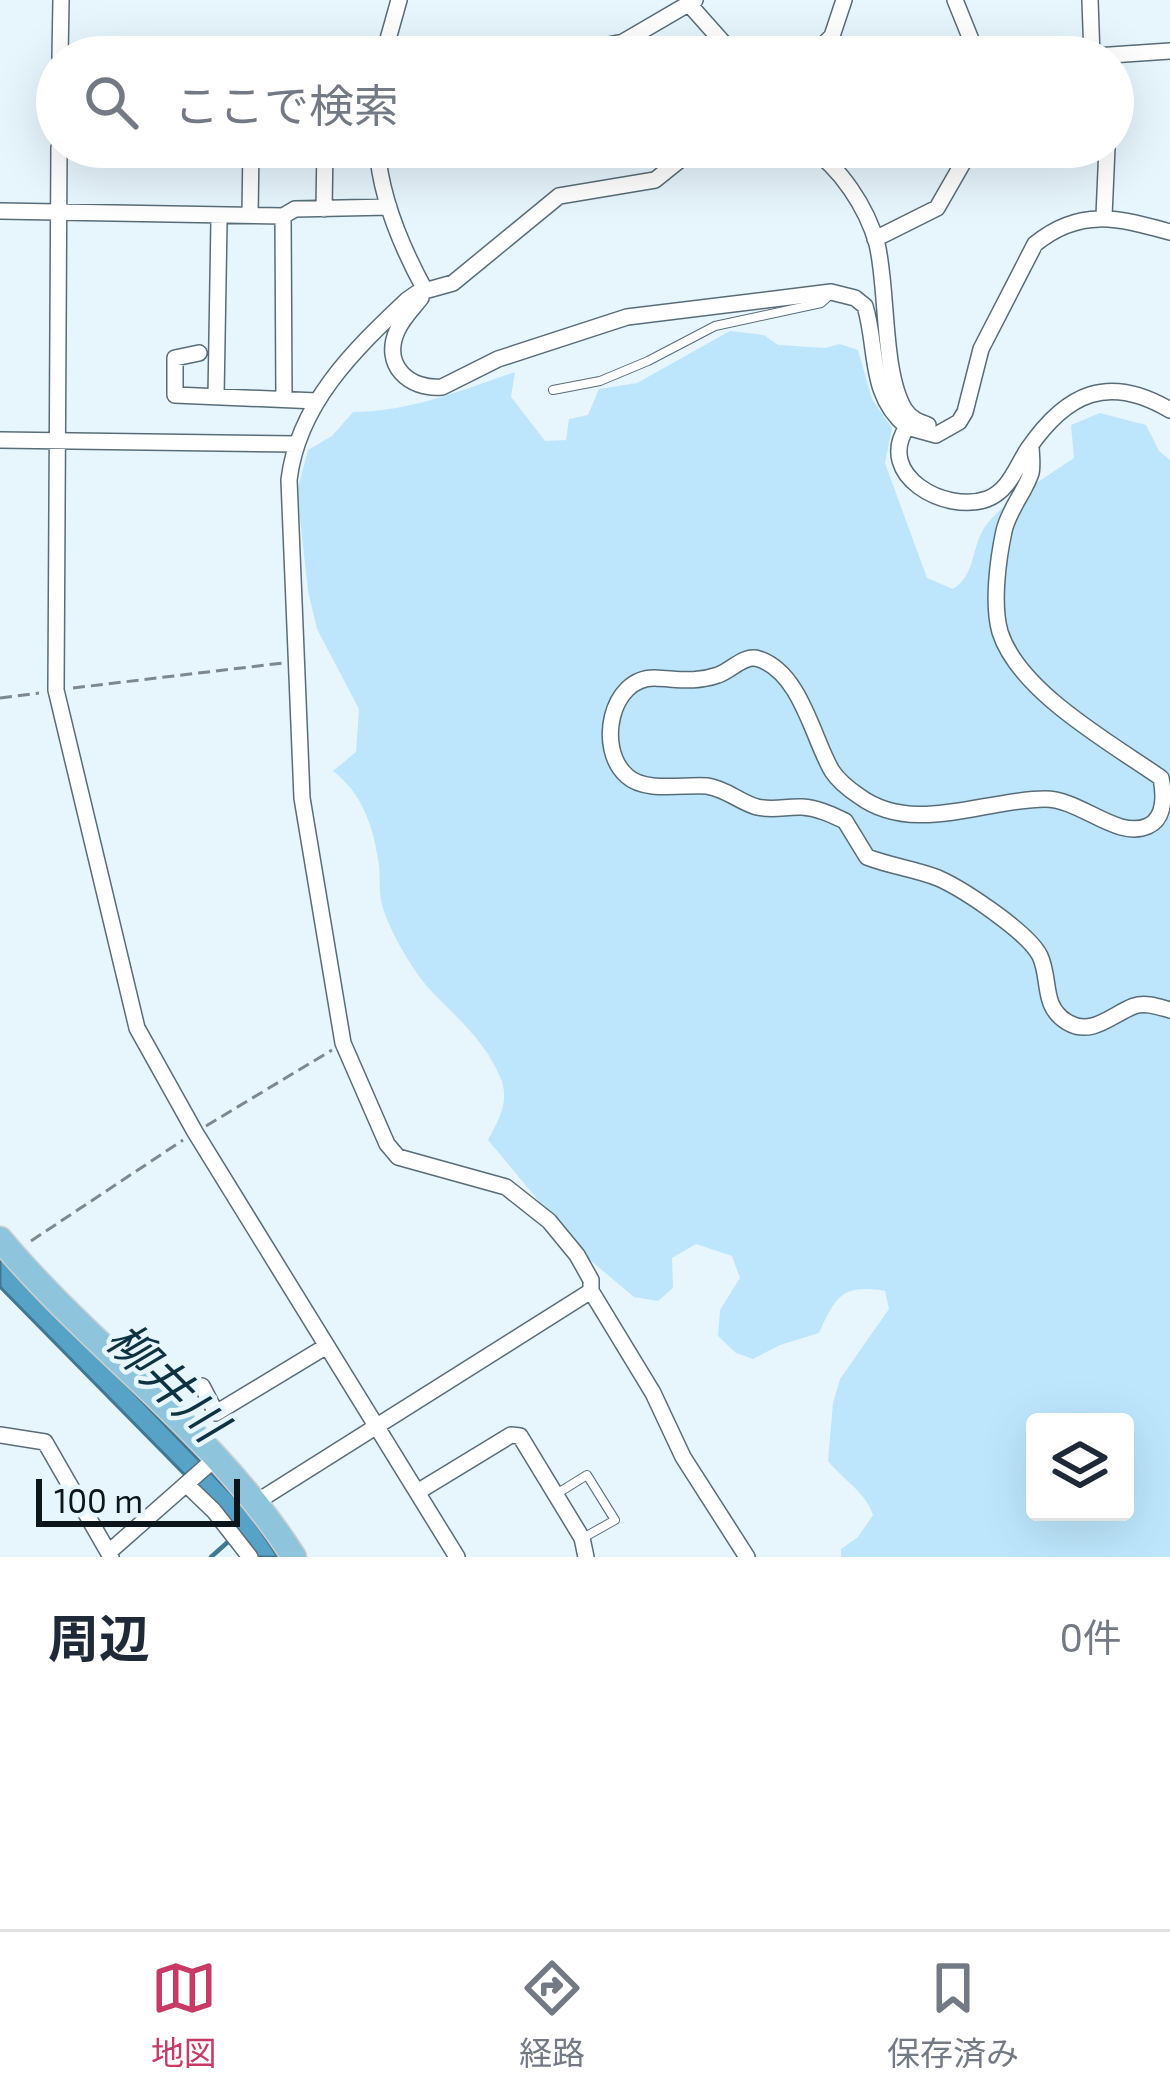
<!DOCTYPE html>
<html lang="ja">
<head>
<meta charset="utf-8">
<style>
  :root { --surface:#fff; --page:#f2f2f3; --text:#1f2937; --muted:#747a83; --line:#e0e1e3; --accent:#c83a65 }
  body { margin:0; font-family:"Exo 2","Noto Sans JP",sans-serif; background:var(--page); color:var(--text) }
  .controls { position:absolute; right:36px; bottom:36px; display:grid; overflow:hidden; border-radius:12px; box-shadow:0 12px 48px #0002 }
  .controls button { width:108px; height:108px; display:grid; place-items:center; padding:0; border:0; border-bottom:3px solid var(--line); background:var(--surface); color:var(--text); font:60px sans-serif }
  .scale { position:absolute; left:36px; bottom:30px; width:204px; box-sizing:border-box; padding-left:12px; border:6px solid #0c1519; border-top:0; font-size:33px; line-height:42px; white-space:nowrap; color:#0c1519; -webkit-text-stroke:9px #e7f5fd; paint-order:stroke }
  .list { margin:0; padding:0; list-style:none }
  h2 { display:flex; justify-content:space-between; align-items:center; height:156px; margin:0; padding:0 48px; font-size:51px }
  h2 small { font-size:39px; font-weight:400; color:var(--muted) }
  .icon { flex:none; width:66px; height:66px; fill:none; stroke:currentColor; stroke-width:2; stroke-linecap:round; stroke-linejoin:round }
  .map { position:relative; flex:none; width:1170px; height:1557px; overflow:hidden }
  .search { position:absolute; background:var(--surface); box-shadow:0 12px 48px #0002; left:36px; right:36px; top:36px; height:132px; display:flex; align-items:center; gap:30px; box-sizing:border-box; padding:0 42px; border-radius:66px; color:var(--muted); font-size:45px }
  .sheet { height:372px; background:var(--surface) }
  nav { display:flex; justify-content:space-around; align-items:center; box-sizing:border-box; height:168px; border-top:3px solid var(--line); background:var(--surface); font-size:33px; color:var(--muted) }
  nav a { display:grid; justify-items:center; gap:6px }
  nav .on { color:var(--accent) }
  .map>svg:first-child { display:block }
</style>
</head>
<body>
<div class="map">
<svg width="1170" height="1557" viewBox="0 0 1170 1557">
  <rect width="100%" height="100%" fill="#e7f5fd"/>
  <path fill="#bde6fc" fill-rule="evenodd" d="M730,331l34,4 14,10 47,3 15,-4 18,6 14,49 20,29 -7,35 42,115 26,11c22,-14 18,-38 30,-59 15,-26 66,-54 91,-72l-3,-33 29,-12 46,12 13,26 11,9v1097h-329v-8l17,-12 15,-22c-8,-24 -29,-34 -45,-54l5,-58 7,-24 49,-70 -4,-18c-43,-7 -49,5 -66,42l-39,12 -27,14 -17,-6 -18,-17 2,-26 20,-32 -8,-22 -36,-12 -24,14 1,30 -15,13 -24,-4 -50,-42 -96,-115c10,-19 22,-38 13,-61 -14,-35 -42,-60 -68,-86 -20,-21 -43,-61 -51,-88 -4,-15 -1,-32 -4,-46 -5,-34 -17,-67 -45,-88l23,-19 3,-43 -42,-80 -9,-38 -11,-100 11,-41 24,-14 21,-24c56,0 109,-22 162,-40l-4,25 34,44 21,-1 3,-21 19,-4 11,-26 38,-6zM1035,1422h90v90h-90z"/>
  <path fill="#57a3c8" stroke="#407894" stroke-width="3" d="M0,1254l248,257 30,46h-23l-20,-31 -235,-239z"/>
  <g fill="none" stroke-linecap="round" stroke-linejoin="round">
    <path stroke="#407894" stroke-width="4.5" d="M211,1557l18,-16"/>
    <defs>
      <path id="service" d="M553,390l47,-9 48,-20 67,-35 106,-23 10,-9
        M558,1493l29,-18 28,45 -32,18"/>
      <path id="minor" d="M955,0l23,57
        M1090,0l2,57
        M688,3l48,54
        M60,57l1,-57
        M383,57l16,-57
        M550,57l73,-15 72,-42
        M811,57l21,-21 12,-36
        M1081,57l89,-6
        M59,147l-3,543 81,338 58,104 262,425
        M377,147c3,48 25,101 48,143
        M696,147l-41,33 -96,16 -106,87 -36,10 -10,7c-53,50 -109,104 -118,180l13,318 41,245 44,101 11,13 108,30 43,34 28,34 14,25v11l62,102 30,64 64,100
        M808,147c32,19 59,61 69,97 11,45 5,129 28,166 6,9 14,12 23,15
        M324,209l1,-62
        M0,211l283,5 12,-7 94,-2
        M250,215l1,-68
        M283,216l1,182
        M1104,216l3,-69
        M1170,232c-51,-14 -90,-25 -135,12l-54,105 -16,63 -6,10 -23,13 -29,-8c-32,48 38,87 80,72 22,-8 29,-32 41,-50 39,-57 81,-75 142,-39
        M875,239l62,-31 35,-61
        M421,298c-8,10 -19,21 -24,33 -15,34 12,59 45,56l56,-28 129,-42 204,-25 24,6 10,8c13,43 3,89 42,121
        M199,353l-24,5v37l142,6
        M216,397l3,-176 3,-6
        M0,440l297,4
        M1031,445c0,8 2,20 0,28 -6,19 -22,36 -27,58 -6,28 -12,73 -4,101 19,60 111,111 161,146 3,15 5,40 -13,48 -31,14 -67,-27 -103,-27 -60,0 -132,37 -186,-3 -9,-6 -21,-16 -27,-25 -19,-32 -31,-98 -73,-112 -15,-5 -28,12 -41,16 -23,8 -39,4 -63,3 -45,-1 -59,71 -28,98 18,17 58,8 80,10 20,3 32,16 50,21 17,4 30,-1 45,0 16,1 30,8 43,14l22,36c23,9 48,12 71,21 25,11 90,54 102,78 11,24 1,50 27,66 25,15 44,-7 67,-16 12,-4 25,1 36,4
        M202,1386l14,27 109,-66
        M0,1435l45,7 66,115
        M187,1485l27,26 36,46
        M419,1491l92,-56 9,1 62,102 4,19
        M258,1501l333,-210
        M109,1552l109,-96"/>
      <path id="primary" d="M0,1239c93,111 216,194 294,318"/>
    </defs>
    <use href="#service" stroke="#586d78" stroke-width="10"/>
    <use href="#minor" stroke="#586d78" stroke-width="18"/>
    <use href="#primary" stroke="#ced0d1" stroke-width="27"/>
    <path stroke="#7d888f" stroke-width="3" stroke-dasharray="12 6" stroke-linecap="butt" d="M73,688l210,-25
      M0,698l39,-5
      M206,1126l126,-76
      M31,1241l152,-101"/>
    <use href="#service" stroke="#fff" stroke-width="8"/>
    <use href="#minor" stroke="#fff" stroke-width="15"/>
    <use href="#primary" stroke="#8ec4dc" stroke-width="24"/>
  </g>
  <g text-anchor="middle" dominant-baseline="central" stroke-width="9" stroke-linejoin="round" paint-order="stroke">
    <g font-size="48" font-style="italic" fill="#0e3242" stroke="#e7f5fd">
      <text transform="translate(168 1380) rotate(45)">柳井川</text>
    </g>
  </g>
</svg>
<div class="controls">
<button><svg class="icon" aria-label="layers" viewBox="0 0 24 24"><path d="M12 4l9 5-9 5-9-5zM3 14l9 5 9-5"/></svg></button>
</div>
<div class="scale">100 m</div>
<div class="search"><svg class="icon" aria-label="search" viewBox="0 0 24 24"><circle cx="10" cy="10" r="6"/><path d="M15 15l6 6"/></svg>ここで検索</div>
</div>
<section class="sheet">
<h2>周辺<small>0件</small></h2>
<ul class="list">
</ul>
</section>
<nav>
<a class="on"><svg class="icon" aria-label="map" viewBox="0 0 24 24"><path d="M3 6l6-2 6 2 6-2v14l-6 2-6-2-6 2zM9 4v14M15 6v14"/></svg>地図</a>
<a><svg class="icon" aria-label="directions" viewBox="0 0 24 24"><path d="M12 3l9 9-9 9-9-9zM9 14v-3h6M13 9l2 2-2 2"/></svg>経路</a>
<a><svg class="icon" aria-label="saved" viewBox="0 0 24 24"><path d="M7 4h10v16l-5-4-5 4z"/></svg>保存済み</a>
</nav>
</body>
</html>
